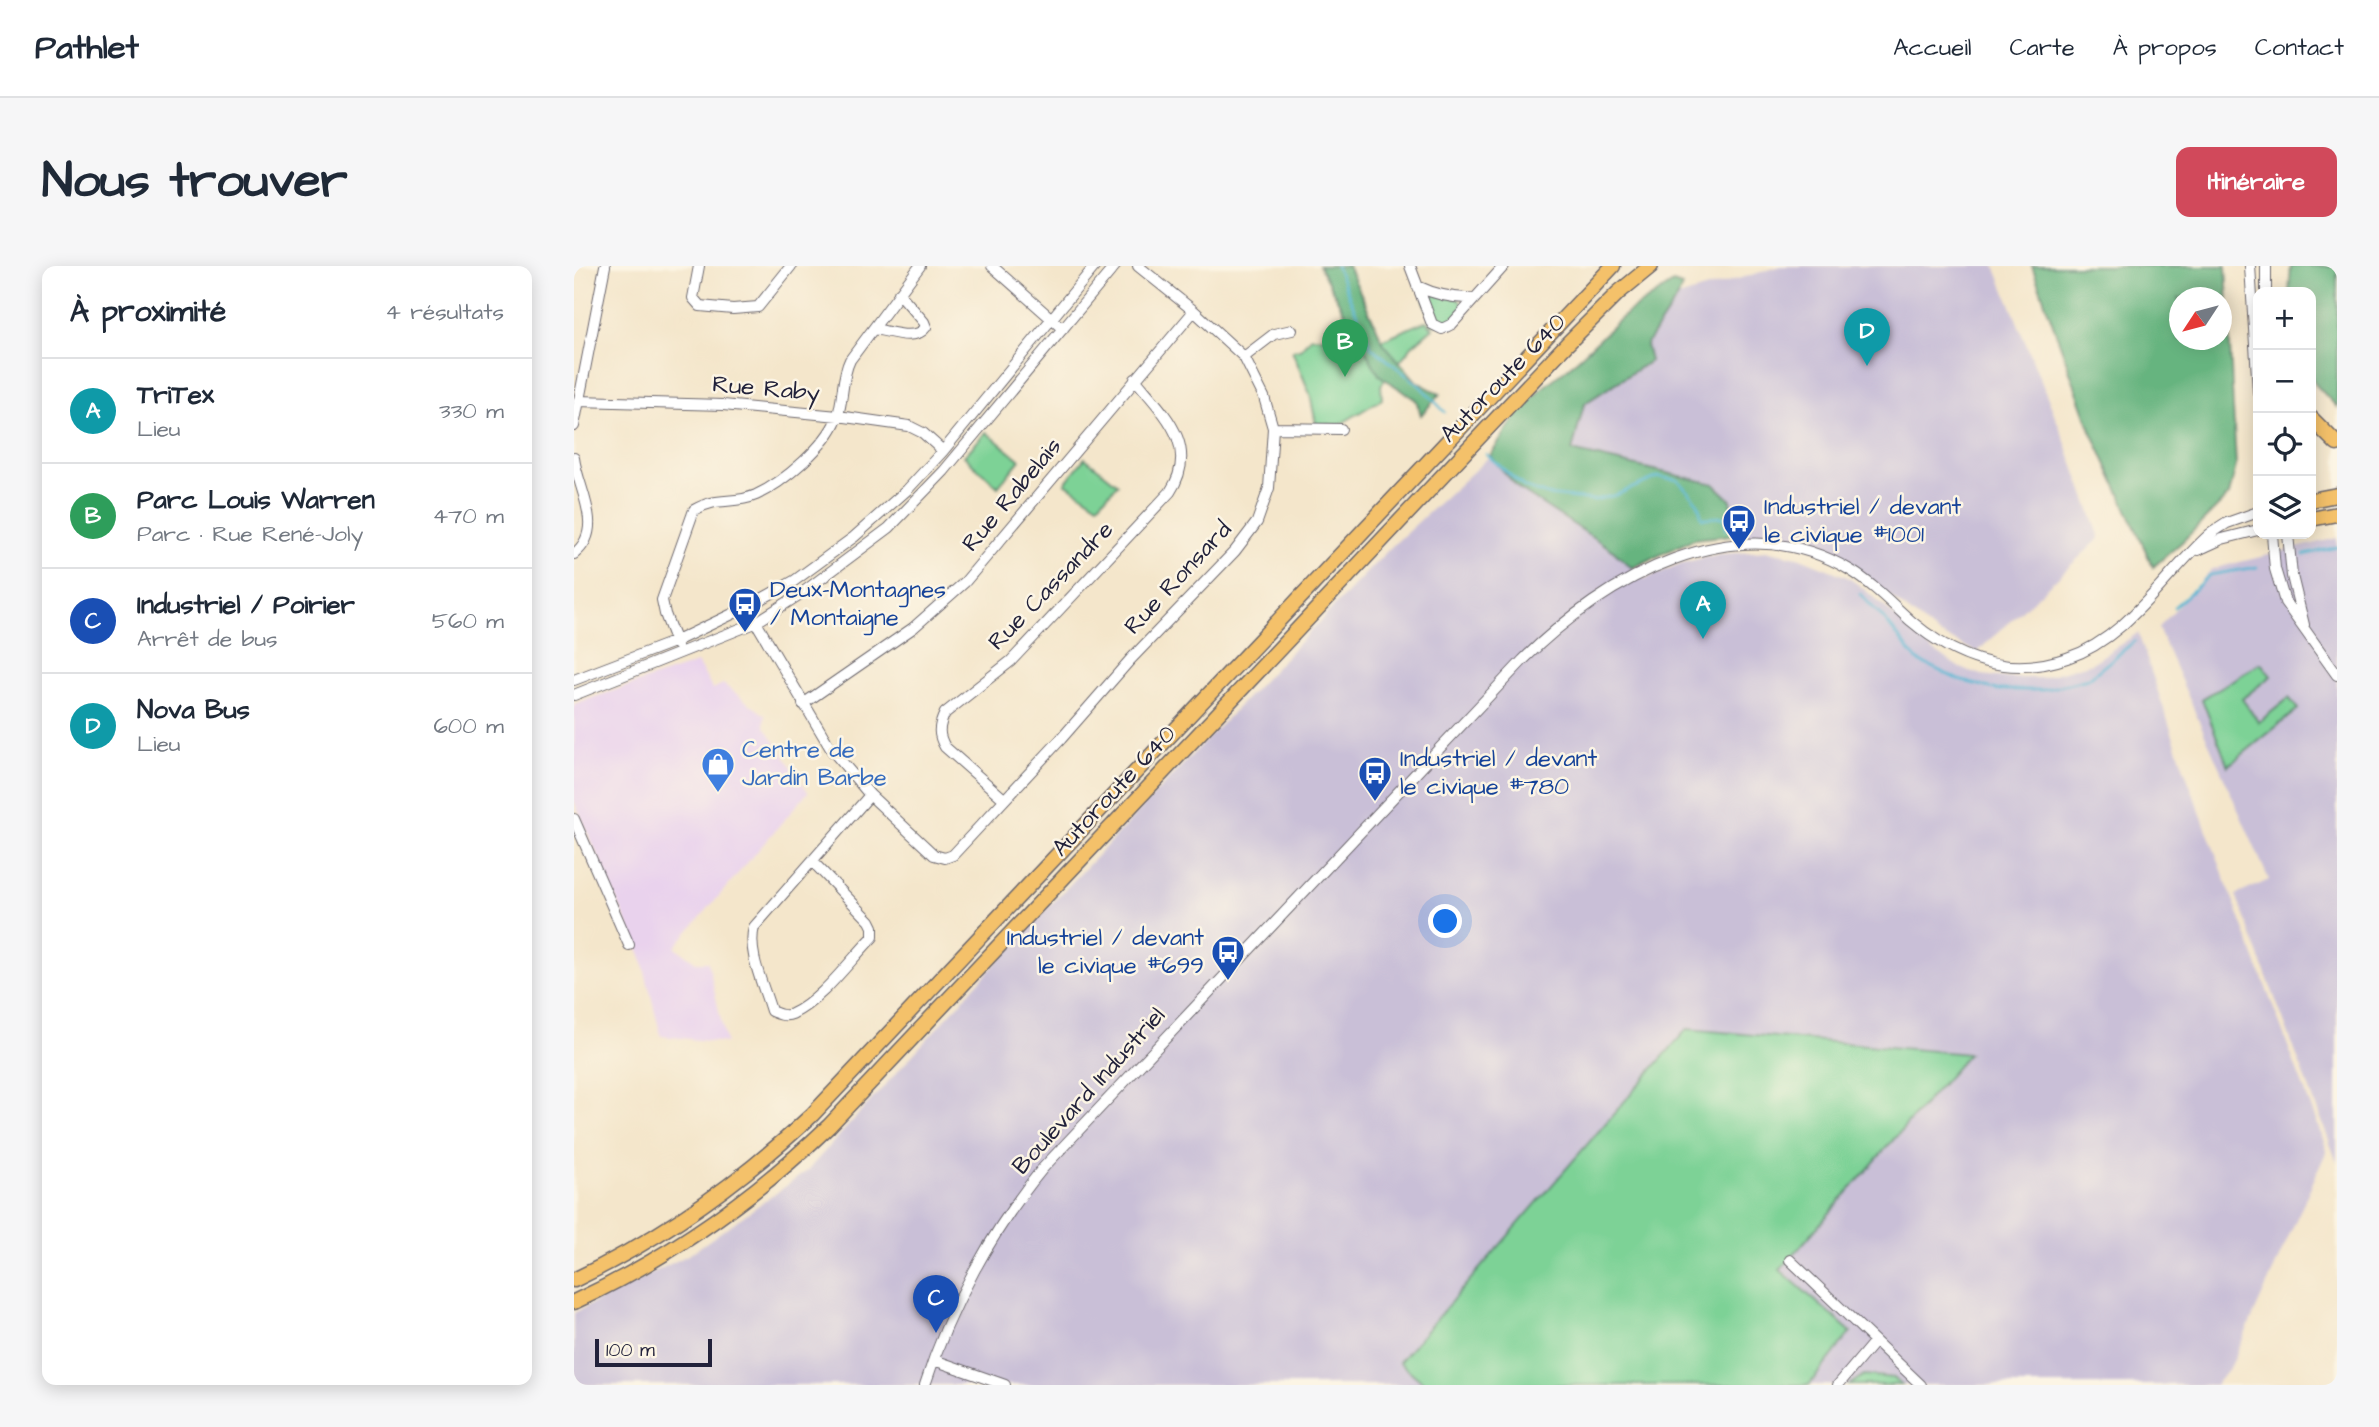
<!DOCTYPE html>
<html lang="fr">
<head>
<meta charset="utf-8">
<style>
  :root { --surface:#fff; --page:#f6f6f7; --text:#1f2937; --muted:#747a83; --line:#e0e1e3; --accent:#d1495b }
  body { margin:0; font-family:"Architects Daughter",sans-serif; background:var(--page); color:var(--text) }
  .controls { position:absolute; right:21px; top:21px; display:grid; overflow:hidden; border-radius:14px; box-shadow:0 4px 18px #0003 }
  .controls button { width:63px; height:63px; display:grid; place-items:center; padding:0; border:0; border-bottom:2px solid var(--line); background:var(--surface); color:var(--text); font:35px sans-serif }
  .compass { position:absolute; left:1595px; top:21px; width:63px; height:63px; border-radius:50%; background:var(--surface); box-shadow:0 4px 18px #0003; rotate:234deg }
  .scale { position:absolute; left:21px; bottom:18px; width:117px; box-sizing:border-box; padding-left:7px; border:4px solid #22223b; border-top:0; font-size:19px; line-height:24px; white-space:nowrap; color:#22223b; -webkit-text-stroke:5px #fcf5e5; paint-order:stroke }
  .you { position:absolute; left:872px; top:656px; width:24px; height:24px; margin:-18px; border:5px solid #fff; border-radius:50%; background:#1a73e8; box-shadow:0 0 0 10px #1a73e833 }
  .badge { display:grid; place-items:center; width:46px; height:46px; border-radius:50%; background:var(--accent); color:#fff; font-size:23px; font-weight:700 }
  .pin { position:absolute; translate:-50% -58px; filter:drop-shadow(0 2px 4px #0008) }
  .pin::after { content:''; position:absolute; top:37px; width:24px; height:21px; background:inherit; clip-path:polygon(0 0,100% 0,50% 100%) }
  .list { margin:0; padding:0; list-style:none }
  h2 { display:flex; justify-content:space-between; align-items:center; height:91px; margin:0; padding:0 28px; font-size:30px }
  h2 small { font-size:23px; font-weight:400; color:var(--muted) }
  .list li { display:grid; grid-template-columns:46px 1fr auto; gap:21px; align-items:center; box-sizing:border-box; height:105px; padding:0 28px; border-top:2px solid var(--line) }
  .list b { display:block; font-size:26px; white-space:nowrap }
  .list p { margin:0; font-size:23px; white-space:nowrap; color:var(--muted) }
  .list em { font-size:23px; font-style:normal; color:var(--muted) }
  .icon { flex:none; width:38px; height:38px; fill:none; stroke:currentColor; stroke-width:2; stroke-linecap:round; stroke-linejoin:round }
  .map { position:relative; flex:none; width:1763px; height:1119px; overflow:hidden; border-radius:14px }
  header { display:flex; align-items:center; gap:42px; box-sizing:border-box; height:98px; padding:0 35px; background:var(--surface); border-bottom:2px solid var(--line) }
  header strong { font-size:33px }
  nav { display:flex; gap:38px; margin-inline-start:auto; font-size:24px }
  .intro { display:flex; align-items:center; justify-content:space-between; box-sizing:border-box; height:168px; padding:0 42px }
  h1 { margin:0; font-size:49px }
  .button { padding:18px 32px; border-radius:14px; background:var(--accent); color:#fff; font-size:24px; font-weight:700 }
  main { display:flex; gap:42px; padding:0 42px }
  aside { flex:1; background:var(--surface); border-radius:14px; box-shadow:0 4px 18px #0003 }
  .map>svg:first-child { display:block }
</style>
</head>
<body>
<header>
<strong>Pathlet</strong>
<nav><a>Accueil</a><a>Carte</a><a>À propos</a><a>Contact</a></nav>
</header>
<div class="intro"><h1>Nous trouver</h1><a class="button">Itinéraire</a></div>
<main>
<aside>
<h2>À proximité<small>4 résultats</small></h2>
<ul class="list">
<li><span class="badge" style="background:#0f9aa8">A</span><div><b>TriTex</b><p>Lieu</p></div><em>330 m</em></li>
<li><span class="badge" style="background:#2e9e5b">B</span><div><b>Parc Louis Warren</b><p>Parc · Rue René-Joly</p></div><em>470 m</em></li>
<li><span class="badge" style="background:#1a4fb4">C</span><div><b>Industriel / Poirier</b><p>Arrêt de bus</p></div><em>560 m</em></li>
<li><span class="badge" style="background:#0f9aa8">D</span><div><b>Nova Bus</b><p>Lieu</p></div><em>600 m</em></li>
</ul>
</aside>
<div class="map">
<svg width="1763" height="1119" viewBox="0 0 1763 1119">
  <rect width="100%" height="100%" fill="#fcf5e5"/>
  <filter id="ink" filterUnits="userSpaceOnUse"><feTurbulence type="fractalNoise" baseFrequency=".0143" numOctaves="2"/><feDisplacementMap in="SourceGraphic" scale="14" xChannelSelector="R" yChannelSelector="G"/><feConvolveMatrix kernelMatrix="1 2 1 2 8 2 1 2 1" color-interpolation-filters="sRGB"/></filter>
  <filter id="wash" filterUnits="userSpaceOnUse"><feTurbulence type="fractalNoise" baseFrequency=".00686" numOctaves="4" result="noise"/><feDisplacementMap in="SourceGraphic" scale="28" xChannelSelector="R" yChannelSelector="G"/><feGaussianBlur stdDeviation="1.57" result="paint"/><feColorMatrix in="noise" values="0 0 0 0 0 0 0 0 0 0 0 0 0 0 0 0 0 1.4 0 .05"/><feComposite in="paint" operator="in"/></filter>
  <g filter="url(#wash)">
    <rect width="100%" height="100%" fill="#f4e6cb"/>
    <path fill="#e9d2ed" d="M123,397l16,26 10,-5 42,31 -1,10 44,67 -133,155 21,15h12l18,81 -65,-7 -20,-81 -67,-154v-97z"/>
    <path fill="#c9bfd7" d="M1207,0h214l68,170 37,102 -123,114 -40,-19 -97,-75 -31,-11 -33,-8 -44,-4 -1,-35 -159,-49 12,-47 65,-43 -3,-16 32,-48z
      M916,190l29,33 92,60 34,30 37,-16 37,-9 50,-3 29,6 49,20 16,11 68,61 29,19 22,7 24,3h35l51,-15 46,-30 50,147 139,370 -96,216 -16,19h-1641v-72l116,-59 117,-83 192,-211 192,-204 200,-209z
      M1763,272v624l-101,-267 33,-15 -111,-252 54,-59z"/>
    <path fill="#7dd296" stroke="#507a68" stroke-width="2" d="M860,28l25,5 5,7 -12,18h-20l-8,-25z
      M852,55l7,7 -21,18 -31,39 1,14 -43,26 -23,-1 -6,-30 -18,-44 8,-1 11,-12 42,1 26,3z
      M412,166l34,28 -22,27 -34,-31z
      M511,192l33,26 -20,21 -33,-22z
      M1687,397l10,13 -29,23 17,23 30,-24 9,11 -70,57 -26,-67z
      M1113,763l281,25 -188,216 71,62 -42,53h-383l-27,-23z
      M1290,1109l30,3 7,7h-52z"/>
    <path fill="#66b47f" stroke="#446b5d" stroke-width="2" fill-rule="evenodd" d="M745,0h29l36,78 33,38 23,12 -19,21 -5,-15 -37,-25z
      M1458,0h194l10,200 -7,29 -47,47 -29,25 -62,-137zM1605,32h42v42h-42z
      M1717,0h46v141l-22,-23 -4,-8v-84h-22z
      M1099,17l9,3 -4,11 -32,48 4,16 -66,43 -12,47 142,33 17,16 1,35 -38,4 -62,29 -21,-19 -92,-60 -29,-33 28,-43 23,-24 29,-23 57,-53z"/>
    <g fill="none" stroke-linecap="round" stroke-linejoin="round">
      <path stroke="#54b6d3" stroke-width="2.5" d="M762,0l35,81 48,38 26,27
        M912,188l38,33 23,8 47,5 22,-5 42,-18 20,3 20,23 4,15 23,-1 1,13
        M1730,289l33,-8
        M1286,328l25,26 32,40 42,20 39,10h45l45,-11 47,-38
        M1600,341l36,-32 47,-8"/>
    </g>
  </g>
  <g filter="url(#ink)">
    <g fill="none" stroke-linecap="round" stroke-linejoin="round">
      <defs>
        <path id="minor" d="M125,0l-6,32 7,8 33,3 25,-2 33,-41
          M418,0l71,63
          M836,0l22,58 10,5 10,-5 52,-58
          M1676,0l8,126
          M1692,0v26
          M843,20c19,9 37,13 58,12
          M300,63c15,2 42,13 52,-2l-2,-5 -25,-29
          M670,91l30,-23 18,-4
          M4,135l145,4 115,11 71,10 14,7 20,18
          M0,160l31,-160
          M699,162l68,1
          M0,192c4,32 32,71 0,96
          M1698,268l3,35 10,33 52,73
          M1714,268l4,42 12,49
          M1624,284l24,-11 36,-9
          M173,341l84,142 39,46 64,60 11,3 8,-3 108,-116 69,-79 105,-109 22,-29 12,-34 4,-60 -9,-31 -20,-40 -50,-46 -56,-45
          M103,379l-12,-31 -3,-14 32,-90c23,-14 39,-5 62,-15 28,-13 70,-49 81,-77 7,-19 4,-40 13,-58l70,-94
          M0,414l102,-39 71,-34 47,-26 60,-44 53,-47 36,-39 152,-185
          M0,429l181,-72 47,-30 87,-65 55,-57 171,-205
          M229,438l110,-76 52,-46 229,-271
          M430,533l-59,-52c-7,-12 -7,-20 0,-34l66,-52 159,-169c30,-46 -6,-78 -35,-113
          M0,553l55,126
          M239,596l57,59 3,6v10c-23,23 -51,63 -81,77 -7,3 -14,0 -21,-3 -7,-25 -24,-58 -17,-84l116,-132
          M1216,994l131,125
          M360,1094l71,25
          M351,1119c24,-76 67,-155 118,-217l480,-508c82,-82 214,-158 327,-90 23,14 41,33 61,51 45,38 98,57 156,37 61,-20 97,-83 143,-124l17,-11 31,-11
          M1264,1119l37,-44"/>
        <path id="highway" d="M1737,152l26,26
          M1737,234l26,-5
          M1737,253l26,-5
          M0,1014c88,-42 167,-98 238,-165l801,-849
          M0,1036c95,-44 180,-104 255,-176l738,-782 51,-51 33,-27"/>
      </defs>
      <use href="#minor" stroke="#6c676d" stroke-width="12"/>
      <use href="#highway" stroke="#6c676d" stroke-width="17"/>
      <use href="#minor" stroke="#fff" stroke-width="10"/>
      <use href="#highway" stroke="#f4c16b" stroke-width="14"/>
    </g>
  </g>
  <defs>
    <symbol id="bus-pin" viewBox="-11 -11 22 30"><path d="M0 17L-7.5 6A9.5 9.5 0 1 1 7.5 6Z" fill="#1a4fb4" stroke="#fcf5e5"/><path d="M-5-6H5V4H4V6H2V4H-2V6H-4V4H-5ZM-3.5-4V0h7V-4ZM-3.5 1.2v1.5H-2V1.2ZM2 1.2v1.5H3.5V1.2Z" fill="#fff"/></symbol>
    <symbol id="shop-pin" viewBox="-11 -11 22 30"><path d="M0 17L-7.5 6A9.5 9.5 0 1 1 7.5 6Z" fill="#3f7fe0" stroke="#fcf5e5"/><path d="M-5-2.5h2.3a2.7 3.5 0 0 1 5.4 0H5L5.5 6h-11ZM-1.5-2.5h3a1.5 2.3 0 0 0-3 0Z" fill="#fff"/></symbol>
  </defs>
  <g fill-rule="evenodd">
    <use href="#bus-pin" x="1146" y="236" width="38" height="52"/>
    <use href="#bus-pin" x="152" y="319" width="38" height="52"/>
    <use href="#shop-pin" x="125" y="479" width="38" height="52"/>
    <use href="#bus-pin" x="782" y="488" width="38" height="52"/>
    <use href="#bus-pin" x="635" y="667" width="38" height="52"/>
  </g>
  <g text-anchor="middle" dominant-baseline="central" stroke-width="5" stroke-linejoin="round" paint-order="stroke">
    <g font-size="24" fill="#22223b" stroke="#fcf5e5">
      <text transform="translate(929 112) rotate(-46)">Autoroute 640</text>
      <text transform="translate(192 123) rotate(5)">Rue Raby</text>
      <text transform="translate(438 229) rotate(-50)">Rue Rabelais</text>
      <text transform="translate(604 312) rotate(-47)">Rue Ronsard</text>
      <text transform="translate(477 320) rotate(-46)">Rue Cassandre</text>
      <text transform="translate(540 525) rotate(-47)">Autoroute 640</text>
      <text transform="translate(515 825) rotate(-48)">Boulevard Industriel</text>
    </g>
    <g font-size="24" fill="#164399" stroke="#fcf5e5" text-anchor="start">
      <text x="1190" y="241">Industriel / devant<tspan x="1190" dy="28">le civique #1001</tspan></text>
      <text x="196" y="324">Deux-Montagnes<tspan x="196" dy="28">/ Montaigne</tspan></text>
      <text x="826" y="493">Industriel / devant<tspan x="826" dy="28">le civique #780</tspan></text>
      <text x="630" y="672" text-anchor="end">Industriel / devant<tspan x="630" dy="28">le civique #699</tspan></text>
    </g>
    <g font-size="24" fill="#366cbe" stroke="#fcf5e5" text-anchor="start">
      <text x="168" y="484">Centre de<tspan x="168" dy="28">Jardin Barbe</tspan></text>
    </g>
  </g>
</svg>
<div class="controls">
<button>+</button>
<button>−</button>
<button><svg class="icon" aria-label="locate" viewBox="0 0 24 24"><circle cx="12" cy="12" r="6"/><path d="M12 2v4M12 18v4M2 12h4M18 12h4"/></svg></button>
<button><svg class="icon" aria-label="layers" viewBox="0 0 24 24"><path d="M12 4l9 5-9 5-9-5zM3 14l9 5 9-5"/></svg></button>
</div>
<svg class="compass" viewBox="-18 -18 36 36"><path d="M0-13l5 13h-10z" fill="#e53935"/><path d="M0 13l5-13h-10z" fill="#747a83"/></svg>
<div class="scale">100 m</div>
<div class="you"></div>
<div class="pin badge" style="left:1129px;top:373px;background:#0f9aa8">A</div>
<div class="pin badge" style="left:771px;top:111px;background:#2e9e5b">B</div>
<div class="pin badge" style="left:362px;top:1067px;background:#1a4fb4">C</div>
<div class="pin badge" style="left:1293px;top:100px;background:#0f9aa8">D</div>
</div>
</main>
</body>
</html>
